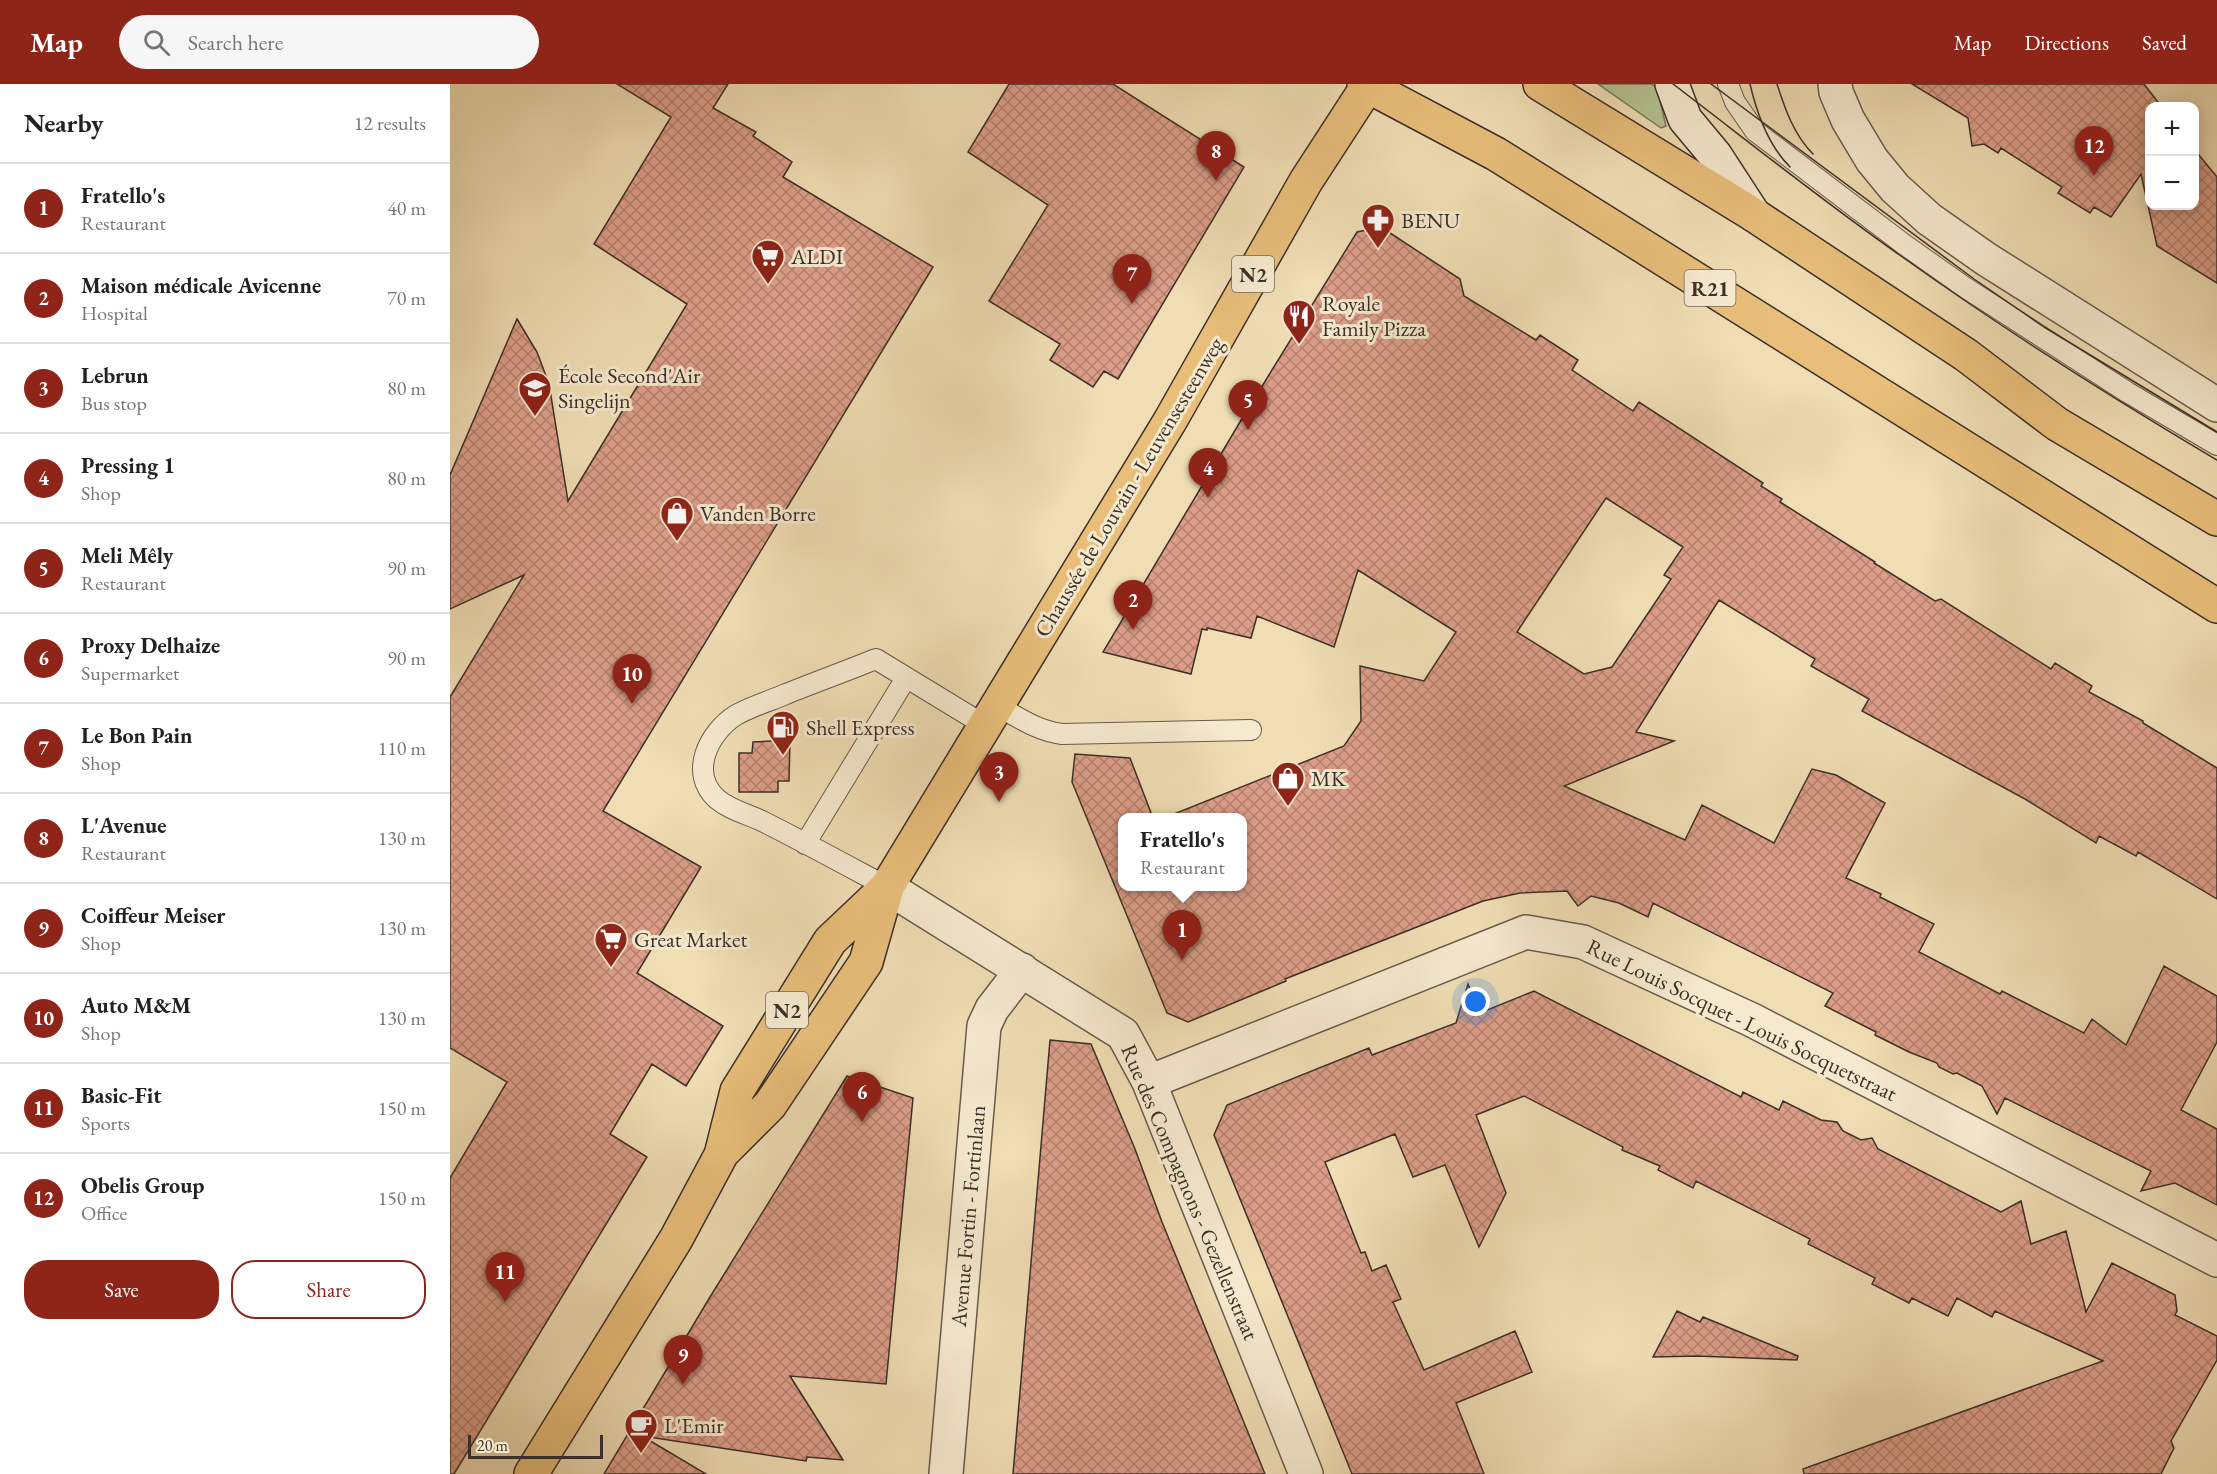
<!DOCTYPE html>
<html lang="en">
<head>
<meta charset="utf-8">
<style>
  :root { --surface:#fff; --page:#f6f6f6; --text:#222; --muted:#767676; --line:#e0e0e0; --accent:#8f2418 }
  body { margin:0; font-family:"EB Garamond",serif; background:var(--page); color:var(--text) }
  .controls { position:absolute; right:18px; top:18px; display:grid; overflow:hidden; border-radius:12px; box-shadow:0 3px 15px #0003 }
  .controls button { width:54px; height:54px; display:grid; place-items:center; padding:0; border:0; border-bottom:2px solid var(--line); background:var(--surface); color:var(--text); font:30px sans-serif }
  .scale { position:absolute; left:18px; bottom:15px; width:135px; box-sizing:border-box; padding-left:6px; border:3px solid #3c2f28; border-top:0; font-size:16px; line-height:21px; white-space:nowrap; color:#3c2f28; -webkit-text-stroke:4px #f5e9ce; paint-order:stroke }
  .you { position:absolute; left:1026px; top:918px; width:21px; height:21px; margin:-15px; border:4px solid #fff; border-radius:50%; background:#1a73e8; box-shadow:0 0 0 9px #1a73e833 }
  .badge { display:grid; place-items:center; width:39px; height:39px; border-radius:50%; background:var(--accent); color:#fff; font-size:20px; font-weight:700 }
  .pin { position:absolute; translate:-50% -50px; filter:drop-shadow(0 2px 3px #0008) }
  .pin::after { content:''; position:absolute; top:32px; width:21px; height:18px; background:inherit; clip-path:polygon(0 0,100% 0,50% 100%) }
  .popup { position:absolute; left:668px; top:729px; width:129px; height:78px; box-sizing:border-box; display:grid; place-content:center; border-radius:12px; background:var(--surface); filter:drop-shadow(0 2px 4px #0005); font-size:20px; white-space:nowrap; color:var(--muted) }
  .popup b { font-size:22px; color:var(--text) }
  .popup::after { content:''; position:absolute; left:50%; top:100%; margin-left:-12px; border:12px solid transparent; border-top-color:var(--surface) }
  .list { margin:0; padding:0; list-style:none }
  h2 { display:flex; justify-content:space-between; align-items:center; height:78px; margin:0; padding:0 24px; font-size:26px }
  h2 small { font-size:20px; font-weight:400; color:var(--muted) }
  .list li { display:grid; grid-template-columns:39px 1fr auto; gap:18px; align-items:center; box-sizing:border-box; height:90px; padding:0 24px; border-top:2px solid var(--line) }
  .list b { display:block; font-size:22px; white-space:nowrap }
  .list p { margin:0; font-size:20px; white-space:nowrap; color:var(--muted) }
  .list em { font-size:20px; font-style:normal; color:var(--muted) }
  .actions { display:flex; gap:12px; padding:18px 24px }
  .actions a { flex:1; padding:14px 0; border:2px solid var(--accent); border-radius:24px; text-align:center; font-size:21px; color:var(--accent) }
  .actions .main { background:var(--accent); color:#fff }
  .icon { flex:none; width:33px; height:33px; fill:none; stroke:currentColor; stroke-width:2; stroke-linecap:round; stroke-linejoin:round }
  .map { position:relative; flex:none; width:1767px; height:1390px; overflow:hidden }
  header { display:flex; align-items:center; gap:36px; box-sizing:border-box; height:84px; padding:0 30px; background:var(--accent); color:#fff }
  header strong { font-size:28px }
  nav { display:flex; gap:33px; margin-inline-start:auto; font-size:21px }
  .search { width:420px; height:54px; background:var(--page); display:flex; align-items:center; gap:15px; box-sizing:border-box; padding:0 21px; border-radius:33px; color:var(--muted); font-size:22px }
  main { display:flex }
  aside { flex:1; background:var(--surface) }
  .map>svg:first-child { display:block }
</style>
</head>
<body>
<header>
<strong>Map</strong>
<div class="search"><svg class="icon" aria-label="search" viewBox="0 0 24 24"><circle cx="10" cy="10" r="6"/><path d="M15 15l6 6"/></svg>Search here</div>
<nav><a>Map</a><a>Directions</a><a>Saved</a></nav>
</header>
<main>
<aside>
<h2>Nearby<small>12 results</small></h2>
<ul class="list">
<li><span class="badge">1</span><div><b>Fratello's</b><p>Restaurant</p></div><em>40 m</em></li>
<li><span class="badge">2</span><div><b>Maison médicale Avicenne</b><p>Hospital</p></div><em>70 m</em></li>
<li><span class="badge">3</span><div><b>Lebrun</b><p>Bus stop</p></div><em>80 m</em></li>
<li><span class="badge">4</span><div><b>Pressing 1</b><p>Shop</p></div><em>80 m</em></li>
<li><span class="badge">5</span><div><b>Meli Mêly</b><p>Restaurant</p></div><em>90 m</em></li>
<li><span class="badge">6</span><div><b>Proxy Delhaize</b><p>Supermarket</p></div><em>90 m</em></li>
<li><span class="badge">7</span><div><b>Le Bon Pain</b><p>Shop</p></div><em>110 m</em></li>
<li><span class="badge">8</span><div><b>L'Avenue</b><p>Restaurant</p></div><em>130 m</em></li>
<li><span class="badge">9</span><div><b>Coiffeur Meiser</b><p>Shop</p></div><em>130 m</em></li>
<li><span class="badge">10</span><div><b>Auto M&amp;M</b><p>Shop</p></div><em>130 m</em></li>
<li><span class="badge">11</span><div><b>Basic-Fit</b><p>Sports</p></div><em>150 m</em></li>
<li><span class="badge">12</span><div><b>Obelis Group</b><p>Office</p></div><em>150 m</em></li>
</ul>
<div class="actions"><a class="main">Save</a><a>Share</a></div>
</aside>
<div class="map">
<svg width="1767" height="1390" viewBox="0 0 1767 1390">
  <defs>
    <pattern id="building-cross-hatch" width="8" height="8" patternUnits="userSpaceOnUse" patternTransform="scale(1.5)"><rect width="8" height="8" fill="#dd9e89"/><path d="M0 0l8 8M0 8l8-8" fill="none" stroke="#b48170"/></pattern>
  </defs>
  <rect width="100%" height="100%" fill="#f0ddb4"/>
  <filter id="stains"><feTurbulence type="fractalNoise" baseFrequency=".00333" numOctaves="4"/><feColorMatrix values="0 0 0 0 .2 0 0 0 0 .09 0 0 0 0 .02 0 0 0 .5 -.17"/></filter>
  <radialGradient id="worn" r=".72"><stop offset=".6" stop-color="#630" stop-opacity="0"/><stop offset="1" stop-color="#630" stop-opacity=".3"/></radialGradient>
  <path fill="#b4c291" stroke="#78785c" stroke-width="1.5" d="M1148,0h53l6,4 9,38 -5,2z"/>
  <path fill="url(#building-cross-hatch)" stroke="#3c2f28" stroke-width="1.5" fill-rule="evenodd" d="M167,0h111l-15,24 43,24 -3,4 39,26 -9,15 150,90 -330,544 98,56 -64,106 86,53 -37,60 -34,-22 -42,70 37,23 -193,317h-4v-296l57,-96 -57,-34v-351l74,-122 -74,34v-134l67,-156 20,33 12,32 19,117 119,-197 -93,-60 77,-127z
    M559,0h104l131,83 -126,212 -14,-8 -11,16 -43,-27 10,-16 -71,-43 59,-96 -80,-53z
    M1462,0h232l17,22h-11v100h44v-57l23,28v106l-60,-37 -16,-72 -30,43 -17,-10 -4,6 -32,-20 4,-6 -61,-39 -3,5 -14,-9 -12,2 -4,-28z
    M931,143l79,52 4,17 72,44 4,-5 38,25 -6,10 61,41 6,-9 124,81 -2,3 21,13 -2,3 95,60 -1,1 61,38 6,-2 110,70 4,-6 37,23 -3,6 54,29v2l74,45v131l-79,-47 -2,4 -37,-20 -3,7 -71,-44 -163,-88 7,-12 -58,-33 4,-7 -96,-59 -83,132 38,9 -110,45 121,54 17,-35 72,38 38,-74 24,6 49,28 -39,75 35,16 -1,3 54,27 -15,28 81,42 2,-3 82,42 8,-14 34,26 38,-79 53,30v46l-36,68 36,19v76l-42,-22 -34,8 10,-20 -146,-73 -8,16 -15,-28 -25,-13 -4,1 -14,-7 -2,-4 -28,-11 -34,-17 1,-3 -51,-26 8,-13 -180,-90 -5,14 -29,-14 -28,-7 -13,10 -11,-15 -47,2 -37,8 -198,78 1,2 -98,41 -21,-9 -95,-231 3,-28 55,4 23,60h-31v68h120v-68h-73v-2l175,-70 17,-25 -1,-55 64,15 32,-49 -98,-62 -24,77 -77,-31 -6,22 -44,-10v2l-5,-1 -11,45 -88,-22 137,-230 117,-190zM1156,414l77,49 -19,28 7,4 -59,88 -28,7 -67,-42z
    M340,656l-1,41h-11v11h-39v-39h13l1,-11z
    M1018,900l12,29 54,-22 207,106 2,-5 36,18 4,-9 38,19 16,2 6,9 18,9 11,-2 6,11 123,63 20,-11 10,43 35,-13 20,81 26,-49 63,32 2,16 -2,4 42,21v24l-46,81 3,7 -13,26h-357l-1,-5 300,-108 -108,-50 -3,6 -35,-19 -9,18 -36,-18 -3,5 -37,-19 3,-6 -67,-34 2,-5 -114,-58 -3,7 -35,-18 2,-4 -38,-16 1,-3 -99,-51 -48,19 30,78 -27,54 -34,-82 -32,12 -18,-43 -70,28 36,91 4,-1 7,19 14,-6 15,34 -8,3 31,68 91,-39 17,41 -76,31 28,71h-132l-138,-339 13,-30 142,-57 3,7 84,-32z
    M600,956l41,4 44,105 27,73 103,252h-252z
    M397,992l66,22 -27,286 -96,-8 53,84 -36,-3 -1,4 -164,-25 64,38h-102l106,-177z
    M1227,1227l23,11 3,-5 95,39 -1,4 -100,-4 -44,1z"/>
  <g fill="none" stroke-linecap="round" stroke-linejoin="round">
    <defs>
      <path id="service" d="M1278,0l7,18 20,29 150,114 61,43 161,104 90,53
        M548,622c21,12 40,25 64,28l189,-4
        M355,760l101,-166
        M437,803c-41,-22 -83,-45 -125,-66 -15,-7 -32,-11 -45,-22 -29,-26 -8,-67 19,-84 16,-9 34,-14 50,-21 30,-12 60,-23 90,-35l110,67"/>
      <path id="minor" d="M1385,0l1,8 12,28 24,40 23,28 34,31 57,40 231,146
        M437,803l236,147 26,48 157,392
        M699,998l377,-150 57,10 169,78 465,240
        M496,1390l38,-448 8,-17 30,-39"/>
      <path id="secondary" d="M1222,0l13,35 30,36 39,60"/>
      <path id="primary" d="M914,0l132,70 721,452
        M1090,0l214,131 212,140 91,69 160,95
        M272,1069l48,-48 96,-143 21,-74
        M81,1390l145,-235 45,-84 16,-64 93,-150 57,-54 283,-466 136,-240 63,-97"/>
    </defs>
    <use href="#service" stroke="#695a4b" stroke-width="22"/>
    <use href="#minor" stroke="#695a4b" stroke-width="36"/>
    <use href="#secondary" stroke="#3c2f28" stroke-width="36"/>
    <use href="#primary" stroke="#3c2f28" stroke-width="36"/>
    <use href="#service" stroke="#f5e9ce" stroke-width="20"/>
    <use href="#minor" stroke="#f5e9ce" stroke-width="33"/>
    <use href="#secondary" stroke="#f5e9ce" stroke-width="33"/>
    <use href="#primary" stroke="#e8be7a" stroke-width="33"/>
    <path stroke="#3c2f28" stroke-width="1.5" d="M1223,0c76,58 150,117 228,172 102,73 208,140 316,204
      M1261,0l263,195 70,48 173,105
      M1300,0c7,30 18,61 40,83
      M1327,0c8,25 17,51 36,70"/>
  </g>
  <defs>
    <symbol id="pharmacy-pin" viewBox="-11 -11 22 30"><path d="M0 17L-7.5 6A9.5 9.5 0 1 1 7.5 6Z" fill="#8f2418" stroke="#f5e9ce"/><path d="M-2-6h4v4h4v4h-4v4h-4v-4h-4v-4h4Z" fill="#fff"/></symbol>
    <symbol id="supermarket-pin" viewBox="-11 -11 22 30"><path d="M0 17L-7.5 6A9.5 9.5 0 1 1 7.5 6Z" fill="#8f2418" stroke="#f5e9ce"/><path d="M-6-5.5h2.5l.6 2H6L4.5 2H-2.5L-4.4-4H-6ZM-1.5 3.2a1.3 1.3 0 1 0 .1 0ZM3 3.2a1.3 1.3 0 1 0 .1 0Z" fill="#fff"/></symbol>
    <symbol id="restaurant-pin" viewBox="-11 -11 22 30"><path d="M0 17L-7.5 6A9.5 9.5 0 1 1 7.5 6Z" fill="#8f2418" stroke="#f5e9ce"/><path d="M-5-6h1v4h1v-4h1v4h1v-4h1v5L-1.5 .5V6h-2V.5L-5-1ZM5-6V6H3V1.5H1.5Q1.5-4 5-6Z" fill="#fff"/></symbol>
    <symbol id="school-pin" viewBox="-11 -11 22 30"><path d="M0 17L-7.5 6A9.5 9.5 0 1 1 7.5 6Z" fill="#8f2418" stroke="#f5e9ce"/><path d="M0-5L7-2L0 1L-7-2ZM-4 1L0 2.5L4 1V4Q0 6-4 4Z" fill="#fff"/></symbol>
    <symbol id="shop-pin" viewBox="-11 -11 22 30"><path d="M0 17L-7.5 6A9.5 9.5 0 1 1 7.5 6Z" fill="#8f2418" stroke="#f5e9ce"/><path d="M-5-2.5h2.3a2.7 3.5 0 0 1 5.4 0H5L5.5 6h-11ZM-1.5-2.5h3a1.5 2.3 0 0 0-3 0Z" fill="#fff"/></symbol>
    <symbol id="fuel-pin" viewBox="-11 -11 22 30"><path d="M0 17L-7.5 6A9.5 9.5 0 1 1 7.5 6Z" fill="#8f2418" stroke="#f5e9ce"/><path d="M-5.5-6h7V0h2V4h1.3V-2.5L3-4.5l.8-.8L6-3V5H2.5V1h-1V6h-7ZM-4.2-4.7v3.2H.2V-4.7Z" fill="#fff"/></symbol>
    <symbol id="cafe-pin" viewBox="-11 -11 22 30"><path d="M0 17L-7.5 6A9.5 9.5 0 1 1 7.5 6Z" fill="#8f2418" stroke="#f5e9ce"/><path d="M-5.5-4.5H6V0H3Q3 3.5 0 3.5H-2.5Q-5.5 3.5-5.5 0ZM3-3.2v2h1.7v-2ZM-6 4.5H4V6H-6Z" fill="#fff"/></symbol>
  </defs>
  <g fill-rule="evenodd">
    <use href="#pharmacy-pin" x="909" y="117" width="38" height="52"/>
    <use href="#supermarket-pin" x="299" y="153" width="38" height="52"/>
    <use href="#restaurant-pin" x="830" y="213" width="38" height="52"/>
    <use href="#school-pin" x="66" y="285" width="38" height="52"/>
    <use href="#shop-pin" x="208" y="410" width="38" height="52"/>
    <use href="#fuel-pin" x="314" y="624" width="38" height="52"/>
    <use href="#shop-pin" x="819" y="675" width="38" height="52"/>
    <use href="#supermarket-pin" x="142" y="836" width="38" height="52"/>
    <use href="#cafe-pin" x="172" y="1322" width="38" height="52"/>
  </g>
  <g text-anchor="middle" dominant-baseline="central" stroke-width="6" stroke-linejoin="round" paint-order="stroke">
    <g fill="#f5e9ce" stroke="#74675a" stroke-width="1.5">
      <rect x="782" y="172" width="42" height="36" rx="4.5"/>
      <rect x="1234.5" y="186" width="51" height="36" rx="4.5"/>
      <rect x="316" y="908" width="42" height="36" rx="4.5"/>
    </g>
    <g font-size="21" font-weight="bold" fill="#3c2f28">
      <text x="803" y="190">N2</text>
      <text x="1260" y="204">R21</text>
      <text x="337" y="926">N2</text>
    </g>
    <g font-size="22" fill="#3c2f28" stroke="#f5e9ce" text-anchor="start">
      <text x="951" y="136">BENU</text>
      <text x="341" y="172">ALDI</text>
      <text x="872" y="219">Royale<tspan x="872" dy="25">Family Pizza</tspan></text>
      <text x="108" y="291">École Second'Air<tspan x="108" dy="25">Singelijn</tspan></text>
      <text x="250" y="429">Vanden Borre</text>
      <text x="356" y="643">Shell Express</text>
      <text x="861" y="694">MK</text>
      <text x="184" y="855">Great Market</text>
      <text x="214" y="1341">L'Emir</text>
    </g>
    <g font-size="22" fill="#3c2f28" stroke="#f5e9ce">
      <text transform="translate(679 403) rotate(-59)">Chaussée de Louvain - Leuvensesteenweg</text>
      <text transform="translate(1292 936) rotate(26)">Rue Louis Socquet - Louis Socquetstraat</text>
      <text transform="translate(740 1108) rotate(67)">Rue des Compagnons - Gezellenstraat</text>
      <text transform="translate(518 1132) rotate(-85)">Avenue Fortin - Fortinlaan</text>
    </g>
  </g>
  <rect width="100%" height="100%" filter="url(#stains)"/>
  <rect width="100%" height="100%" fill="url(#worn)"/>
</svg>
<div class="controls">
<button>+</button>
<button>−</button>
</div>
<div class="scale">20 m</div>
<div class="you"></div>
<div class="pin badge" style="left:732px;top:876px">1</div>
<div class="popup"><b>Fratello's</b>Restaurant</div>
<div class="pin badge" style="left:683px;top:546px">2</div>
<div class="pin badge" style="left:549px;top:718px">3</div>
<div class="pin badge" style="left:758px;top:414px">4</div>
<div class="pin badge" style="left:798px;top:346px">5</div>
<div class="pin badge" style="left:412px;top:1038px">6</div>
<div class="pin badge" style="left:682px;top:220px">7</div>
<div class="pin badge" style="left:766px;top:97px">8</div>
<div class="pin badge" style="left:233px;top:1301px">9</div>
<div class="pin badge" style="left:182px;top:620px">10</div>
<div class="pin badge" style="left:55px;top:1218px">11</div>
<div class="pin badge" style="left:1644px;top:92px">12</div>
</div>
</main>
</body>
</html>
